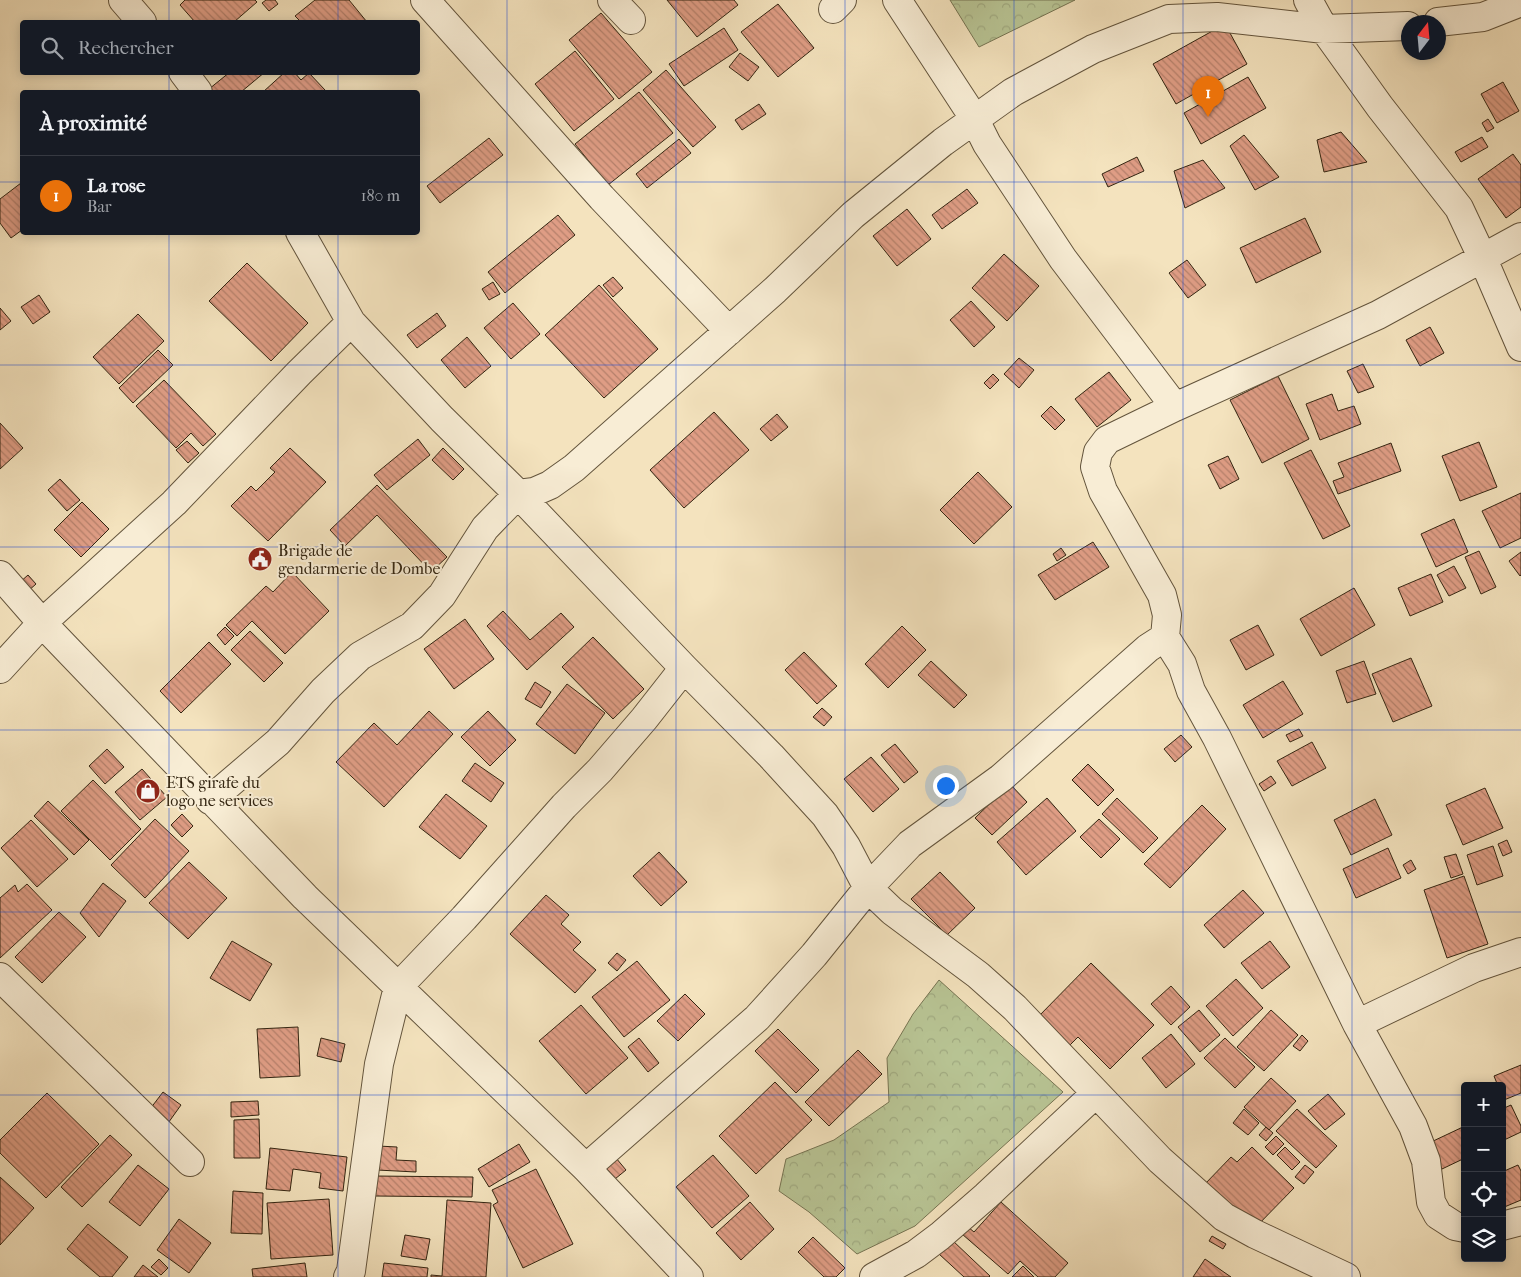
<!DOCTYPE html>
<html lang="fr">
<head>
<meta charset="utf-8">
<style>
  :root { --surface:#171b24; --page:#20242c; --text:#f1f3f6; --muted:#9ea1a6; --line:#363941; --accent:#c59692 }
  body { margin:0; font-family:"IM FELL French Canon",serif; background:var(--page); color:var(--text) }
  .controls { position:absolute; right:15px; bottom:15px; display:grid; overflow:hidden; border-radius:5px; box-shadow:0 2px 12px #0003 }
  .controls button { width:45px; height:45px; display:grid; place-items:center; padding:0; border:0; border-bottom:1px solid var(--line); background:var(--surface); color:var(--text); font:25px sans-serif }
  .compass { position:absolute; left:1401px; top:15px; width:45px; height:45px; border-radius:50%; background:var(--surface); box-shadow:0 2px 12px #0003; rotate:16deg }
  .you { position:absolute; left:945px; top:785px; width:18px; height:18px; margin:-12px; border:4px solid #fff; border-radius:50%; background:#1a73e8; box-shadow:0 0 0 8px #1a73e833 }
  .badge { display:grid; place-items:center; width:32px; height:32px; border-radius:50%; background:var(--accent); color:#fff; font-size:16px; font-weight:700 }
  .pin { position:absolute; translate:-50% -41px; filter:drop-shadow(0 1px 2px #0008) }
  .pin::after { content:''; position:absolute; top:26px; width:18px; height:15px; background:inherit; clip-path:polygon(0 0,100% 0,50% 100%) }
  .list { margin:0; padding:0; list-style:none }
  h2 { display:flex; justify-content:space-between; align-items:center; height:65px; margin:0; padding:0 20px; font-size:21px }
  h2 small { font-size:16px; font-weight:400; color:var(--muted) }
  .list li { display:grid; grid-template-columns:32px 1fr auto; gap:15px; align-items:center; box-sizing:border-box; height:80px; padding:0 20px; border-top:1px solid var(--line) }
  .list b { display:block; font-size:19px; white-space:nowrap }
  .list p { margin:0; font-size:16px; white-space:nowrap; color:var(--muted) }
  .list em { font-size:16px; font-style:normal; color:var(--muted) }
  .icon { flex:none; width:28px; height:28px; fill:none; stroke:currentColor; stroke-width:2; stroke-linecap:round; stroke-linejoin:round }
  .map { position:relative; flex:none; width:1521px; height:1277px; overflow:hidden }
  .search { position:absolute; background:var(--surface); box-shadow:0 2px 12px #0003; left:20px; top:20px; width:400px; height:55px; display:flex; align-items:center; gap:12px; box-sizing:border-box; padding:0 18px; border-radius:5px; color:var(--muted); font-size:19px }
  .panel { position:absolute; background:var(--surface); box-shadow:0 2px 12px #0003; left:20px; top:90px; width:400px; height:145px; border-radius:5px }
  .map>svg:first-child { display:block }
</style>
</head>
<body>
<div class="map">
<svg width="1521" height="1277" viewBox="0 0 1521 1277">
  <defs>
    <pattern id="forest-crowns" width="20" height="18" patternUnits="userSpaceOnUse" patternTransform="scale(1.25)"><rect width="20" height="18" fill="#b8c494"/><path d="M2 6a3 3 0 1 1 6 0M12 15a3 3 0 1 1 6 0" fill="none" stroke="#9fa87f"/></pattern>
    <pattern id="building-back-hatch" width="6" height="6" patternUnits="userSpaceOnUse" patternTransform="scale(1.25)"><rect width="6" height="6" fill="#df9d85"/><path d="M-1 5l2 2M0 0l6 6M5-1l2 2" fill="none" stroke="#b5806b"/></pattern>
  </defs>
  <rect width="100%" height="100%" fill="#f4e3be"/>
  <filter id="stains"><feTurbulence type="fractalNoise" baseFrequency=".004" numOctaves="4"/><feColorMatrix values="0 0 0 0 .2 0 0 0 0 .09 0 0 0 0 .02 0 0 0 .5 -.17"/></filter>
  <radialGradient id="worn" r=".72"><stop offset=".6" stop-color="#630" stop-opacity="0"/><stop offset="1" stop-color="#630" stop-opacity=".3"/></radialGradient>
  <path fill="url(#forest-crowns)" stroke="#767452" d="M950,0h125l-96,47z
    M939,980l124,112 -148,134 -58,28 -48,-42 -30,-21 7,-32 48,-19 55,-38 -2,-44 26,-44z"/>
  <path fill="url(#building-back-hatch)" stroke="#332511" d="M185,0h70l2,2 -23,20h-39l-15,-17z
    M266,0h9l3,4 -9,7 -7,-8z
    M315,0h34l18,22h-66l-6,-6z
    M667,0h67l4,5 -41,32z
    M778,4l36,44 -36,29 -37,-45z
    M601,13l51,59 -33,27 -50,-59z
    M1225,24l22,40 -71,40 -23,-40z
    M724,28l14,22 -54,36 -15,-22z
    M575,51l39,48 -40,32 -39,-47z
    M740,53l19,14 -11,14 -19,-14z
    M666,70l50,57 -23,20 -50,-57z
    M230,72h35l-24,20h-29l-3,-3z
    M285,72h9l7,8 8,-7 16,17 -3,2h-59z
    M1248,77l18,31 -65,36 -17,-31z
    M1503,82l16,29 -22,12 -16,-29z
    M639,92l34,41 -65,52 -33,-41z
    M759,104l7,10 -24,16 -7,-10z
    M1488,119l6,9 -7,4 -5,-9z
    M1341,132l26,30 -43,10 -7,-32z
    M1244,135l35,42 -24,13 -25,-44z
    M1482,137l6,10 -27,15 -6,-10z
    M489,138l14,17 -63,48 -13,-17z
    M679,139l12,14 -44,35 -11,-14z
    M1513,154l8,11v42l-15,11 -28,-39z
    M1137,157l7,14 -36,16 -6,-13z
    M1203,160l22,28 -40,20 -11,-37z
    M21,183l1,47 -11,8 -11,-15v-24z
    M967,189l11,14 -36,26 -10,-14z
    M907,209l24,30 -34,27 -24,-30z
    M558,215l17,20 -70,58 -17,-21z
    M1305,218l16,34 -65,31 -16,-35z
    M1004,254l35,32 -32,35 -35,-33z
    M1187,260l19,25 -18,13 -19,-25z
    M247,263l61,60 -37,38 -62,-60z
    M613,277l10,11 -10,9 -10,-12z
    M493,282l7,12 -11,6 -7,-11z
    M599,285l59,64 -54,49 -59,-63z
    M39,295l11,17 -17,12 -12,-17z
    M971,301l24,26 -21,20 -24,-27z
    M513,303l27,31 -29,25 -27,-31z
    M0,308l11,13 -11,9z
    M437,313l9,13 -29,22 -10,-13z
    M138,314l26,27 -45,43 -26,-27z
    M1430,327l14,26 -24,13 -14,-26z
    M467,337l24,29 -26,22 -24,-28z
    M158,350l15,15 -40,38 -14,-15z
    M1019,358l15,12 -15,18 -15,-14z
    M1363,364l11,23 -16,6 -11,-22z
    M1109,372l22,28 -34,27 -22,-28z
    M993,374l6,6 -9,9 -6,-6z
    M1278,376l31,63 -47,24 -32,-63z
    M164,380l52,54 -13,12 -12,-13 -15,15 -40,-42z
    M1332,394l6,17 16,-5 7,18 -41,16 -14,-36z
    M1051,406l14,14 -10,10 -14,-14z
    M714,412l35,38 -65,58 -34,-38z
    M777,414l11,13 -17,14 -11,-12z
    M0,423l23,25 -23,21z
    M418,439l12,16 -43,35 -13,-15z
    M187,441l12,12 -11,10 -12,-13z
    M1479,442l18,45 -37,14 -18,-45z
    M1391,443l10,28 -63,23 -5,-13 11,-4 -6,-14z
    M290,448l36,34 -58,59 -37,-35 20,-20 5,5 19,-19 -5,-4z
    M443,448l21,21 -11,11 -21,-20z
    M1311,450l39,76 -27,13 -39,-76z
    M1228,456l11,23 -19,10 -12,-24z
    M978,472l34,35 -38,37 -34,-34z
    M60,479l20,21 -13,11 -19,-21z
    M377,485l70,72 -16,15 -54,-57 -32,31 -15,-16z
    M1521,493v45l-21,10 -18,-37z
    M82,502l27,27 -28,28 -27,-27z
    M1454,519l14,33 -32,15 -15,-33z
    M1093,542l16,25 -54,33 -17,-25z
    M1061,548l5,7 -9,6 -4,-7z
    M1479,551l17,36 -15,7 -16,-37z
    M1521,552v23l-1,1 -11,-15z
    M1454,566l12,22 -17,8 -12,-21z
    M292,572l37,39 -44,43 -33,-33 -15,15 -11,-11 40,-39 7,6z
    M1431,574l12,28 -33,14 -12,-28z
    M28,575l8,9 -9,8 -8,-9z
    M1354,588l21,37 -54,31 -21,-37z
    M503,611l27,29 31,-27 13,14 -47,43 -40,-44z
    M465,619l29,40 -40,30 -30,-40z
    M1258,625l16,30 -28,15 -16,-30z
    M902,626l24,24 -38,38 -23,-24z
    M225,627l9,9 -9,9 -8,-10z
    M250,631l33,32 -19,19 -33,-32z
    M593,637l51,52 -31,30 -51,-52z
    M209,642l22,22 -50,49 -21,-22z
    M804,652l33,34 -20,18 -32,-34z
    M1411,658l21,48 -39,16 -21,-48z
    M931,661l36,34 -13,13 -36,-33z
    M1364,661l12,33 -29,9 -11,-32z
    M1283,681l20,33 -40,24 -20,-33z
    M535,682l16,10 -10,16 -16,-9z
    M567,684l38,29 -30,41 -39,-30z
    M822,708l10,9 -8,9 -11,-9z
    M429,711l24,23 -69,73 -48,-45 38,-39 23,22z
    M488,711l28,29 -26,26 -29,-29z
    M1299,729l4,7 -13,6 -4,-7z
    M1181,735l11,12 -17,15 -11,-13z
    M1312,742l14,26 -34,18 -15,-25z
    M895,744l23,28 -14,11 -23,-28z
    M107,749l17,18 -19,17 -16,-18z
    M871,757l28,32 -26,23 -29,-33z
    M475,763l29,20 -13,19 -29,-21z
    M1088,764l26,26 -16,16 -26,-26z
    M142,769l25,28 -27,23 -25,-28z
    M1271,776l5,7 -12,8 -5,-7z
    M93,780l48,49 -31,31 -49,-49z
    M1010,784l17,18 -35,33 -17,-17z
    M1485,788l18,40 -40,17 -17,-40z
    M446,794l41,32 -27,33 -41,-32z
    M1047,798l29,33 -50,44 -29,-33z
    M1117,798l41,40 -15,15 -41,-39z
    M1375,799l17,36 -41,20 -17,-35z
    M48,801l41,39 -15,15 -40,-39z
    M1202,805l24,24 -56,59 -26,-24z
    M182,814l11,12 -11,11 -11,-12z
    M155,819l34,32 -44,47 -34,-33z
    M1099,819l21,20 -19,19 -21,-21z
    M31,820l37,39 -31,28 -36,-39z
    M1507,840l5,12 -9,4 -5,-12z
    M1493,846l10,30 -26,9 -10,-30z
    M1388,848l13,30 -45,20 -13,-29z
    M659,852l28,30 -26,24 -28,-30z
    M1456,854l7,20 -12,4 -7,-21z
    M1411,860l5,9 -8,5 -5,-9z
    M189,862l38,36 -39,41 -39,-36z
    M940,872l35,36 -28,27 -36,-36z
    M1464,876l24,68 -41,14 -23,-68z
    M103,883l23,18 -27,36 -19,-24z
    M27,884l25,26 -52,48v-60l15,-13 3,7z
    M1243,890l21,23 -40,35 -20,-23z
    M546,895l23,20 -8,9 20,18 -8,8 23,20 -21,23 -65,-59z
    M59,912l27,25 -44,46 -27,-26z
    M232,941l40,23 -22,37 -40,-23z
    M1270,941l20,26 -28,22 -21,-26z
    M617,953l9,7 -9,11 -9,-8z
    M637,961l33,39 -46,37 -32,-40z
    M1091,963l63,62 -44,44 -32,-32 -11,11 -30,-30z
    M1236,979l27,29 -30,28 -27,-30z
    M1171,986l19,21 -19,18 -20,-21z
    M685,994l20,20 -27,27 -21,-20z
    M581,1005l47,53 -42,36 -47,-53z
    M1199,1010l21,25 -20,17 -22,-25z
    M1271,1010l27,25 -34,36 -27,-24z
    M298,1027l2,49 -40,2 -3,-49z
    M778,1029l41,41 -23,23 -41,-42z
    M1171,1034l24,30 -29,24 -24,-30z
    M1302,1035l6,6 -8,10 -7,-5z
    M321,1038l24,6 -4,18 -24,-6z
    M639,1038l20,25 -11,9 -20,-25z
    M1225,1038l30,29 -20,21 -31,-30z
    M858,1050l24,24 -53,52 -24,-24z
    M1521,1065v28l-17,7 -2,-5v-9h-4l-4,-10z
    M1271,1078l25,23 -27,29 -25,-23z
    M775,1082l37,38 -56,54 -37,-38z
    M163,1092l18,13 -15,21 -19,-13z
    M47,1093l52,51 -53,54 -46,-45v-13z
    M1328,1094l17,20 -20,16 -17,-19z
    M258,1101l1,14 -28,2v-15z
    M1511,1105l10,21v6l-19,9v-32z
    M1244,1109l15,14 -11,12 -15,-12z
    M1297,1109l40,37 -21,22 -40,-37z
    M259,1119l1,39h-26v-38z
    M1465,1126v32l-23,11 -13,-26z
    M1266,1127l7,6 -7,8 -7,-6z
    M110,1135l22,20 -50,52 -21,-20z
    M1276,1136l8,8 -11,11 -8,-8z
    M519,1144l11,18 -41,25 -11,-18z
    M378,1146l19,1 -1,13 20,1v11l-39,-2z
    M1252,1147l42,41 -42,43 -48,-46 27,-28 6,5z
    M1285,1147l15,15 -8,8 -15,-15z
    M270,1148l77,9 -4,34 -24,-3 2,-15 -28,-4 -3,22 -24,-2z
    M713,1155l36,41 -37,32 -36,-41z
    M616,1158l10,12 -11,9 -10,-12z
    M138,1165l31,24 -29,37 -31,-24z
    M1305,1165l9,7 -10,12 -9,-7z
    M1518,1165l3,6v29l-19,8v-36z
    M536,1169l37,75 -50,24 -30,-63 5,-3 -6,-12z
    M375,1176l98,1 -1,20 -97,-1z
    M0,1177l34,31 -34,37z
    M233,1191l30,2 -1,41 -31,-1z
    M329,1199l4,56 -62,4 -4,-56z
    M447,1200l44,3 -5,74h-55v-2l11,1z
    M750,1202l24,27 -33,31 -25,-27z
    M1001,1202l67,61 -13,14h-17l-18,-16 -12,13 -46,-40 6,-7 6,5z
    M179,1219l32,24 -22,30 -32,-23z
    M88,1224l40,33 -16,20h-12l-33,-28z
    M405,1235l25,4 -4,21 -25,-4z
    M1212,1236l14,8 -3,5 -14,-8z
    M813,1237l32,31 -9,9h-12l-26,-25z
    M952,1240l38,36 -1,1h-25l-25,-23z
    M159,1259l9,9 -7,7 -10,-8z
    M1205,1259l26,18h-38z
    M305,1263l2,14h-54l-1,-8z
    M384,1263l44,5 -1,9h-45z
    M143,1265l15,12h-24z
    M1023,1266l11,11h-22z"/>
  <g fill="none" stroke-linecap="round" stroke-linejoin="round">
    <defs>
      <path id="minor" d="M123,0l19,22
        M425,0l177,198 127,133
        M612,0l19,20
        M897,0l77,118 13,26 76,115 112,148
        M1308,0l16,29 56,78 79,101 24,51 38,88
        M833,9l9,-9
        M1438,22l45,-5 38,-15
        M183,72l15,20
        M300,232l51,90 91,97 76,75 166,174 87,88 54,59 21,31 22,42 -54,67 -57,63 -171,150
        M0,575l42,48 263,274 281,271 103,109
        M1165,637l17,27 9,27 26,47 140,286 56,102 13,35 5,41 7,13 17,11 10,2
        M0,669l42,-46 132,-120 125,-130 52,-51
        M210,800l68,-58 45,-51 37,-35 52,-30 30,-31 43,-67 33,-34 16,-2 16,-7 24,-17 201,-178 78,-75 90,-73 70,-50 80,-43 76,-30 48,-2 107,12 84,-3
        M0,977l190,185
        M1357,1024l117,-56 47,-16
        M1502,1226l19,-5
        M348,1277l3,-6 28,-207 19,-77 66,-69 100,-112 36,-36 44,-51 40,-51
        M874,1277l42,-23 24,-18 46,-40 109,-102
        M1346,1277l-91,-43 -31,-17 -64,-57 -145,-152 -37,-33 -86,-64 -24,-23 42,-44 91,-66 147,-130 17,-11 2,-22 -5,-20 -59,-104 -8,-24 3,-15 9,-12 68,-33 203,-92 143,-78"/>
    </defs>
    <use href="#minor" stroke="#63543c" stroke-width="30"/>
    <use href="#minor" stroke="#f8edd5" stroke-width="28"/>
  </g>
  <path fill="none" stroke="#1d4ed8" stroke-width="1" stroke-opacity="0.55" d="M169,0v22M338,0v22M507,0v1277M676,0v1277M845,0v1277M1014,0v1277M1183,0v1277M1352,0v1277M169,72v20M338,72v20M0,182h22M418,182h1103M169,232v1045M338,232v1045M0,365h1521M0,547h1521M0,730h1521M0,912h1521M0,1095h1465M1502,1095h19"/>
  <defs>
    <symbol id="civic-disc" viewBox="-11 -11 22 22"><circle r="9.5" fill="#8f2418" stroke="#f8edd5"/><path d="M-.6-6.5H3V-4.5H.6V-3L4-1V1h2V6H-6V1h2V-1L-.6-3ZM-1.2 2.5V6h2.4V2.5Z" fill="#fff"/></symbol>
    <symbol id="shop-disc" viewBox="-11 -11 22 22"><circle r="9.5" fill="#8f2418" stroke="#f8edd5"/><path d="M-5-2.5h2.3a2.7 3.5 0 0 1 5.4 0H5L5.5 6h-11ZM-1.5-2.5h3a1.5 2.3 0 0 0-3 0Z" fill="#fff"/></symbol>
  </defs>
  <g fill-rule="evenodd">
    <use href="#civic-disc" x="246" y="545" width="28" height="28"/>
    <use href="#shop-disc" x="134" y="777" width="28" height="28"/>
  </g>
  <g text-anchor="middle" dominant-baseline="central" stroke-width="4" stroke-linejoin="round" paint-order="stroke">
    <g font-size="16" fill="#332511" stroke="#f8edd5" text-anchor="start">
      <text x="278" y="550">Brigade de<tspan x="278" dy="18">gendarmerie de Dombe</tspan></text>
      <text x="166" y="782">ETS girafe du<tspan x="166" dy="18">logo ne services</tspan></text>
    </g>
  </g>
  <rect width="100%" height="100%" filter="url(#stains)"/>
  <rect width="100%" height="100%" fill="url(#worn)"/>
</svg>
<div class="controls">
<button>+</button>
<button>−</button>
<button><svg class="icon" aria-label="locate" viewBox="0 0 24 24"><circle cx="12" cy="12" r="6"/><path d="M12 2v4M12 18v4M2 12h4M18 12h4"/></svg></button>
<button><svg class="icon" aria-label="layers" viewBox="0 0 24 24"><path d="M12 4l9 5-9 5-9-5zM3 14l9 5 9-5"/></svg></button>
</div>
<svg class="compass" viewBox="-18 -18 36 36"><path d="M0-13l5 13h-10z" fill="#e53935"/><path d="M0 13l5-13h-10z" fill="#9ea1a6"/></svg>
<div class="you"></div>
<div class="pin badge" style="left:1208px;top:117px;background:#e8710a">1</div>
<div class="search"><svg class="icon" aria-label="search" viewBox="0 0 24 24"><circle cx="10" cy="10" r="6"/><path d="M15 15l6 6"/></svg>Rechercher</div>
<section class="panel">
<h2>À proximité<small></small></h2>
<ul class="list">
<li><span class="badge" style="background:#e8710a">1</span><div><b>La rose</b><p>Bar</p></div><em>180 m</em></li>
</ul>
</section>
</div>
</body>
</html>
